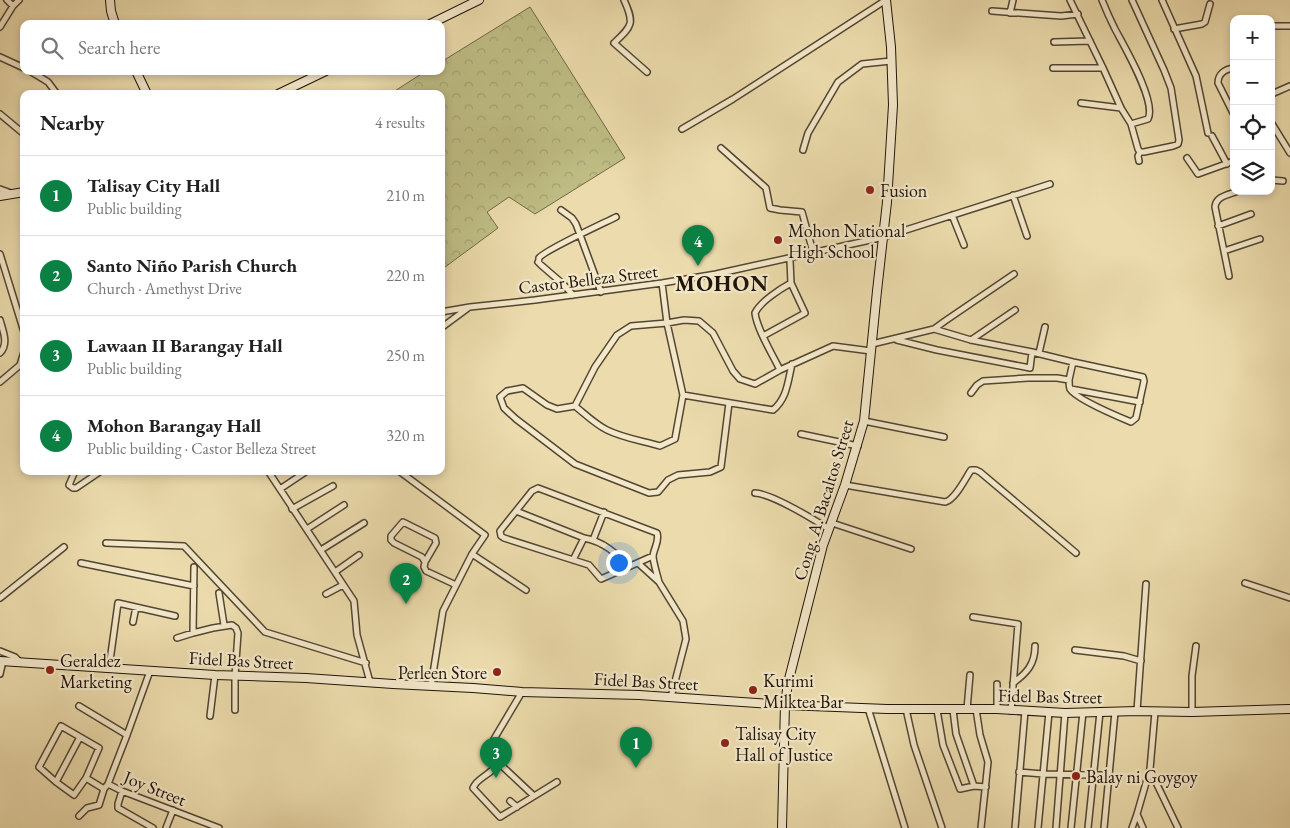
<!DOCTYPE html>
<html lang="en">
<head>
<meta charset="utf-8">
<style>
  :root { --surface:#fff; --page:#f6f6f6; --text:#222; --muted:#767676; --line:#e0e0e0; --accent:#0b8043 }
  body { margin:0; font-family:"EB Garamond",serif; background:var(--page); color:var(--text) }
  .controls { position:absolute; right:15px; top:15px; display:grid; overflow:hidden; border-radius:10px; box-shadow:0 2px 8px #0003 }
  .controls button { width:45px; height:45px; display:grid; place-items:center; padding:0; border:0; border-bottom:1px solid var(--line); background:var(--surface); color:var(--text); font:25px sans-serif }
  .you { position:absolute; left:618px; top:562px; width:18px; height:18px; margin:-12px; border:4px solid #fff; border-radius:50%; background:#1a73e8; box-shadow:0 0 0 8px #1a73e833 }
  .badge { display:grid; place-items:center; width:32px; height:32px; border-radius:50%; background:var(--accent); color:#fff; font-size:16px; font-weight:700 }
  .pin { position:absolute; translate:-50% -41px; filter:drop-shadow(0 1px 2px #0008) }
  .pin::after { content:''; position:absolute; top:26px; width:18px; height:15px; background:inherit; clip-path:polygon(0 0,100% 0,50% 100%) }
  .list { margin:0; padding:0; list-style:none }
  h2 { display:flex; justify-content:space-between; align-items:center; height:65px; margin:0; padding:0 20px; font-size:21px }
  h2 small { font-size:16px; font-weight:400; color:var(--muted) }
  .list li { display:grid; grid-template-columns:32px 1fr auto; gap:15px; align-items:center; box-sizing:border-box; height:80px; padding:0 20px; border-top:1px solid var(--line) }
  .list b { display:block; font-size:19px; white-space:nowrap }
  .list p { margin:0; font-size:16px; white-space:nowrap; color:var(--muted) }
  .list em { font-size:16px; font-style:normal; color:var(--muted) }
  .icon { flex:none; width:28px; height:28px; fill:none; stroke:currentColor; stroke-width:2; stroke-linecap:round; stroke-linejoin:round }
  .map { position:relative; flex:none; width:1290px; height:828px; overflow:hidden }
  .search { position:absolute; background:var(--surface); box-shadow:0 2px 8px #0003; left:20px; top:20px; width:425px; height:55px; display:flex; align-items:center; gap:12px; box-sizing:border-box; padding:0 18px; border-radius:10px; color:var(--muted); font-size:19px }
  .panel { position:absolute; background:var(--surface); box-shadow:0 2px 8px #0003; left:20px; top:90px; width:425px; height:385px; border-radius:10px }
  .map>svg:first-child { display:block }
</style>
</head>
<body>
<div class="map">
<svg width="1290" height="828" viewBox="0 0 1290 828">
  <defs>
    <pattern id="forest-crowns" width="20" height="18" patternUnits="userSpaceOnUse" patternTransform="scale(1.25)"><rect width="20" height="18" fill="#bfbe85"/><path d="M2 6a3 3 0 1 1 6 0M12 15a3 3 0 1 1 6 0" fill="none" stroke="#a4a272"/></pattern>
  </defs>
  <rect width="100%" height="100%" fill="#ecdcad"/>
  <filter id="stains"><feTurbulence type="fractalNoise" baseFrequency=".004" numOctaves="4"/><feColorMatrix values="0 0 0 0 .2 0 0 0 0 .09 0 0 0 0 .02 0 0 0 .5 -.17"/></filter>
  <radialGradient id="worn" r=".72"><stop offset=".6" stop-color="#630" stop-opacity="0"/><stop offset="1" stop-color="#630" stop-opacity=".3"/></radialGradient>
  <path fill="url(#forest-crowns)" stroke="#6e6947" d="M530,7l95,151 -90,56 -26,-17 -22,15 11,16 -57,42v-176h-51l36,-23h15v-9z"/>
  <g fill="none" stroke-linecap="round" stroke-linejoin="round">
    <defs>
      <path id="street" d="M7,0l6,6
        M624,0c11,24 8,26 -10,43l33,29
        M1070,0l33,68 18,40 10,16 7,25 2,3h4l29,-6 5,-2 1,-4 -8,-52 -7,-18 -32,-70
        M1102,0c4,10 8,19 13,29 9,17 42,73 33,90l-17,5
        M1162,0l34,76 12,57
        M992,11l69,5 17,-2
        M1010,13l3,-13
        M1271,26h19
        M0,27l13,-21 6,-6
        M1174,29l28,-5 3,-2 5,-18
        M1054,42l36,-1
        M0,57l24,11
        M1053,68h50
        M1234,68c-9,1 -16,6 -16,15l16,32
        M30,71l18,11 9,12
        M1274,93l16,-7
        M1081,103l40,5
        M0,114l24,20
        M1271,122l19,31
        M682,129l51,-30 153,-99
        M1212,136l15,28
        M721,148l45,40 4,20 10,2 22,2 11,40
        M803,150l5,-17 30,-51 24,-18 29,-3
        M1187,158l11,16 36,-13
        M1139,161l-1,-5 2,-4
        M1271,180l12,1
        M0,189l11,4
        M1013,195l14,41
        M561,210l11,8 4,6 25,68
        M952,215l12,30
        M1218,226l33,-12
        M1224,251l36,-12
        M0,254l24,78
        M1229,276l-14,-69c1,-11 13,-12 23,-16
        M662,283l5,40 16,72 -8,44 -15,7c-17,-5 -37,-8 -53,-16 -12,-6 -22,-16 -32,-24l-18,3 -10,-4 -24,-17 -16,3 -7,6 4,11 12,11 59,45 74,29 9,-1 10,-12 10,-5 32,-3 11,-5 8,-64
        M573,295l-10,-11 -22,-19 -3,-3c1,-1 1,-3 1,-4 4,-7 65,-35 77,-41
        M441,312l29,-5 65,-7 127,-17 54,-9 168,-37 166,-53
        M0,320c3,11 9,24 0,33
        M441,328l27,-20
        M934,329l11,-8 69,-47
        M763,336l42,-23 -14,-30 -1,-22
        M897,340l40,10 93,18 2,-16
        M971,340l44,-30
        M872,344l62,-15 37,11 61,12 41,10 70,15 1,4 -8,37 -5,4c-12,-5 -55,-23 -61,-33 -1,-3 -1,-6 -1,-9l-12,-2h-29l-45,3 -6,4 -6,8
        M1039,353l6,-26
        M780,370c-7,-15 -23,-40 -25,-57 5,-11 25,-24 36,-30
        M1069,380l4,-18
        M0,382l20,-17 4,-13
        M1071,389l69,13
        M683,395l90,15c14,-11 15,-29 19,-46
        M575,406l20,-39 22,-32 14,-9 36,-3 17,-3 15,1 14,12 20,38 7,8 15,5 25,-14 53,-24 38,5
        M864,421l80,16
        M801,434l57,12
        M75,471l-6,14 4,3h3l25,-17
        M268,471l86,130 3,34 13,47
        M399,471l86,64 -13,19 -29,57 -12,75
        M845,485l100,17c10,-2 20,-23 26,-32h5l4,2 96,81
        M280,489l27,-18
        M755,493c18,1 58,26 74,36
        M292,509l41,-23
        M516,511l68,27c17,3 35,15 43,30
        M832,523l79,26
        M307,529l37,-24
        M593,540l11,-28
        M106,543l78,3 81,86 101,31
        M321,550l43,-27
        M472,554l54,36
        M653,556l-52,23 -12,-14 -85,-27 -3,-2 -1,-5 32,-40 6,-3 119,45c3,9 -4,16 -4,24 1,8 4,17 6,25
        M573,560l11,-22
        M425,562l11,-19 -1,-5 -32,-16 -12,14v4l3,3 28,14 3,5 -1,5 2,4 30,14
        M81,563l113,23
        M638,563l21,19 24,39 3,18 -15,58
        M194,567l-1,66 20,-5 19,-3 4,3 2,5 -3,43v34
        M335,572l24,-17
        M1245,583l45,15
        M219,593l5,32
        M326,594l17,-9
        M0,598l64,-51
        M973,617l45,7 -7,87
        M133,622l3,-15
        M177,638l16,-5
        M1075,650l49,6 17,5
        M0,651l15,6 6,6
        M109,668l9,-65 57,13
        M0,674l3,-13
        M1013,683c14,-10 22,-19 22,-37
        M522,692l-28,47 3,23c-5,14 -19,14 -24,26l27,29 57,-35
        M79,706l48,29
        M868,708l37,120
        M906,709l8,36 28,83
        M967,709l3,-34
        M976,709l4,26 8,27 -7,66
        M997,709v-25
        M937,710l6,35 17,44 14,-3
        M953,710l3,24 18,52 12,1
        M1137,711l9,-127
        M1192,712v-36l4,-30
        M210,716l5,-41
        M61,726l38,22 -13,30 -12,17 -18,-13 -17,-15z
        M497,762l4,3 33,31
        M1150,770l28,58
        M1019,772l24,2 66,1
        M86,778l18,11
        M56,782l24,-45
        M108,784l14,7 97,37
        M122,791l-4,13v4l35,20
        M510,801l7,6
        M1137,814l6,14
        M79,816l8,-8 12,-3 5,-16 4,-5 19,-49 23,-64
        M166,828l7,-18
        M1015,828l10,-117
        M1038,828l11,-116
        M1056,828l9,-115
        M1071,828l12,-116
        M1088,828l12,-116
        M1104,828l11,-116
        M1132,828l5,-14 13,-45 5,-57"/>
      <path id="secondary" d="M110,0l1,11 4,13
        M430,24l49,-24
        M136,71l11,23
        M278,94l48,-23
        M0,196l24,-4
        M0,661l215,14 91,3 87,6 80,4 49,4 117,3 146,10 102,4h110l68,4 72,-2 55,1 98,-3
        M782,828l3,-124 3,-21 35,-138 22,-60 19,-64 13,-130 10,-89 6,-97 -2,-58 -5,-47"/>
    </defs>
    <use href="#street" stroke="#524632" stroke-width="8"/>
    <use href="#secondary" stroke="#1e1409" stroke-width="10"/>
    <use href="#street" stroke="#f3e8ca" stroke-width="5"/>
    <use href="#secondary" stroke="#f3e8ca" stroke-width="8"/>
  </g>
  <g fill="#8f2418" stroke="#f3e8ca" stroke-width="2">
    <circle cx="870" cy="190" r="5"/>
    <circle cx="778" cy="240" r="5"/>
    <circle cx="50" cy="670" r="5"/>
    <circle cx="497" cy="672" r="5"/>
    <circle cx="753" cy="690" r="5"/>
    <circle cx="725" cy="743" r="5"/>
    <circle cx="1076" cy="776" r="5"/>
  </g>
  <g text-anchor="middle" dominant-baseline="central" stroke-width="4.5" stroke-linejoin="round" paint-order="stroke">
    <g font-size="18" fill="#1e1409" stroke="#f3e8ca" text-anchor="start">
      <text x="880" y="190">Fusion</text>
      <text x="788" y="230">Mohon National<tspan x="788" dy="21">High School</tspan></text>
      <text x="60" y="660">Geraldez<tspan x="60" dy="21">Marketing</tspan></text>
      <text x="487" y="672" text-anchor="end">Perleen Store</text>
      <text x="763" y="680">Kurimi<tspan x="763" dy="21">Milktea Bar</tspan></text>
      <text x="735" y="733">Talisay City<tspan x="735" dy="21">Hall of Justice</tspan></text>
      <text x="1086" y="776">Balay ni Goygoy</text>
    </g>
    <g font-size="18" fill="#1e1409" stroke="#f3e8ca">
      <text transform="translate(588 279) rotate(-7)">Castor Belleza Street</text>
      <text transform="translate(823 500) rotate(-73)">Cong. A. Bacaltos Street</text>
      <text transform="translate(241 660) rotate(3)">Fidel Bas Street</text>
      <text transform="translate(646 681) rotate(3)">Fidel Bas Street</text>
      <text transform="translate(1050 696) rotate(1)">Fidel Bas Street</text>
      <text transform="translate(155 788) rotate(22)">Joy Street</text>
    </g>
    <g font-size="22" font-weight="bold" letter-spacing="1" fill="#1e1409" stroke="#f3e8ca">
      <text x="722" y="283">MOHON</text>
    </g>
  </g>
  <rect width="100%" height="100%" filter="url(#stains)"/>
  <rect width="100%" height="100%" fill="url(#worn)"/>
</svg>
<div class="controls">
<button>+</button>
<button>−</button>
<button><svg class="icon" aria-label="locate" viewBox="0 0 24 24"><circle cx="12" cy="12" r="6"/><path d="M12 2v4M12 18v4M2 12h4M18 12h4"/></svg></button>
<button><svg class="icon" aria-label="layers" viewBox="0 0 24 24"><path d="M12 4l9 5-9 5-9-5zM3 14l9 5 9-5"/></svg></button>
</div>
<div class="you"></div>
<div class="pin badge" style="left:636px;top:768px">1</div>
<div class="pin badge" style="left:406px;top:604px">2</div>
<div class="pin badge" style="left:496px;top:778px">3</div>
<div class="pin badge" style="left:698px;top:266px">4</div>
<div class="search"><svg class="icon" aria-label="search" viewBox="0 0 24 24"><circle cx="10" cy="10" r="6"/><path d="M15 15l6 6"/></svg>Search here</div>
<section class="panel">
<h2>Nearby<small>4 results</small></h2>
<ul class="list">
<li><span class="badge">1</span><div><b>Talisay City Hall</b><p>Public building</p></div><em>210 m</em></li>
<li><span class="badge">2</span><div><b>Santo Niño Parish Church</b><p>Church · Amethyst Drive</p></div><em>220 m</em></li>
<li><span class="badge">3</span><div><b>Lawaan II Barangay Hall</b><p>Public building</p></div><em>250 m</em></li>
<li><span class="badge">4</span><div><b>Mohon Barangay Hall</b><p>Public building · Castor Belleza Street</p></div><em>320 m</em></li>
</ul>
</section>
</div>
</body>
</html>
